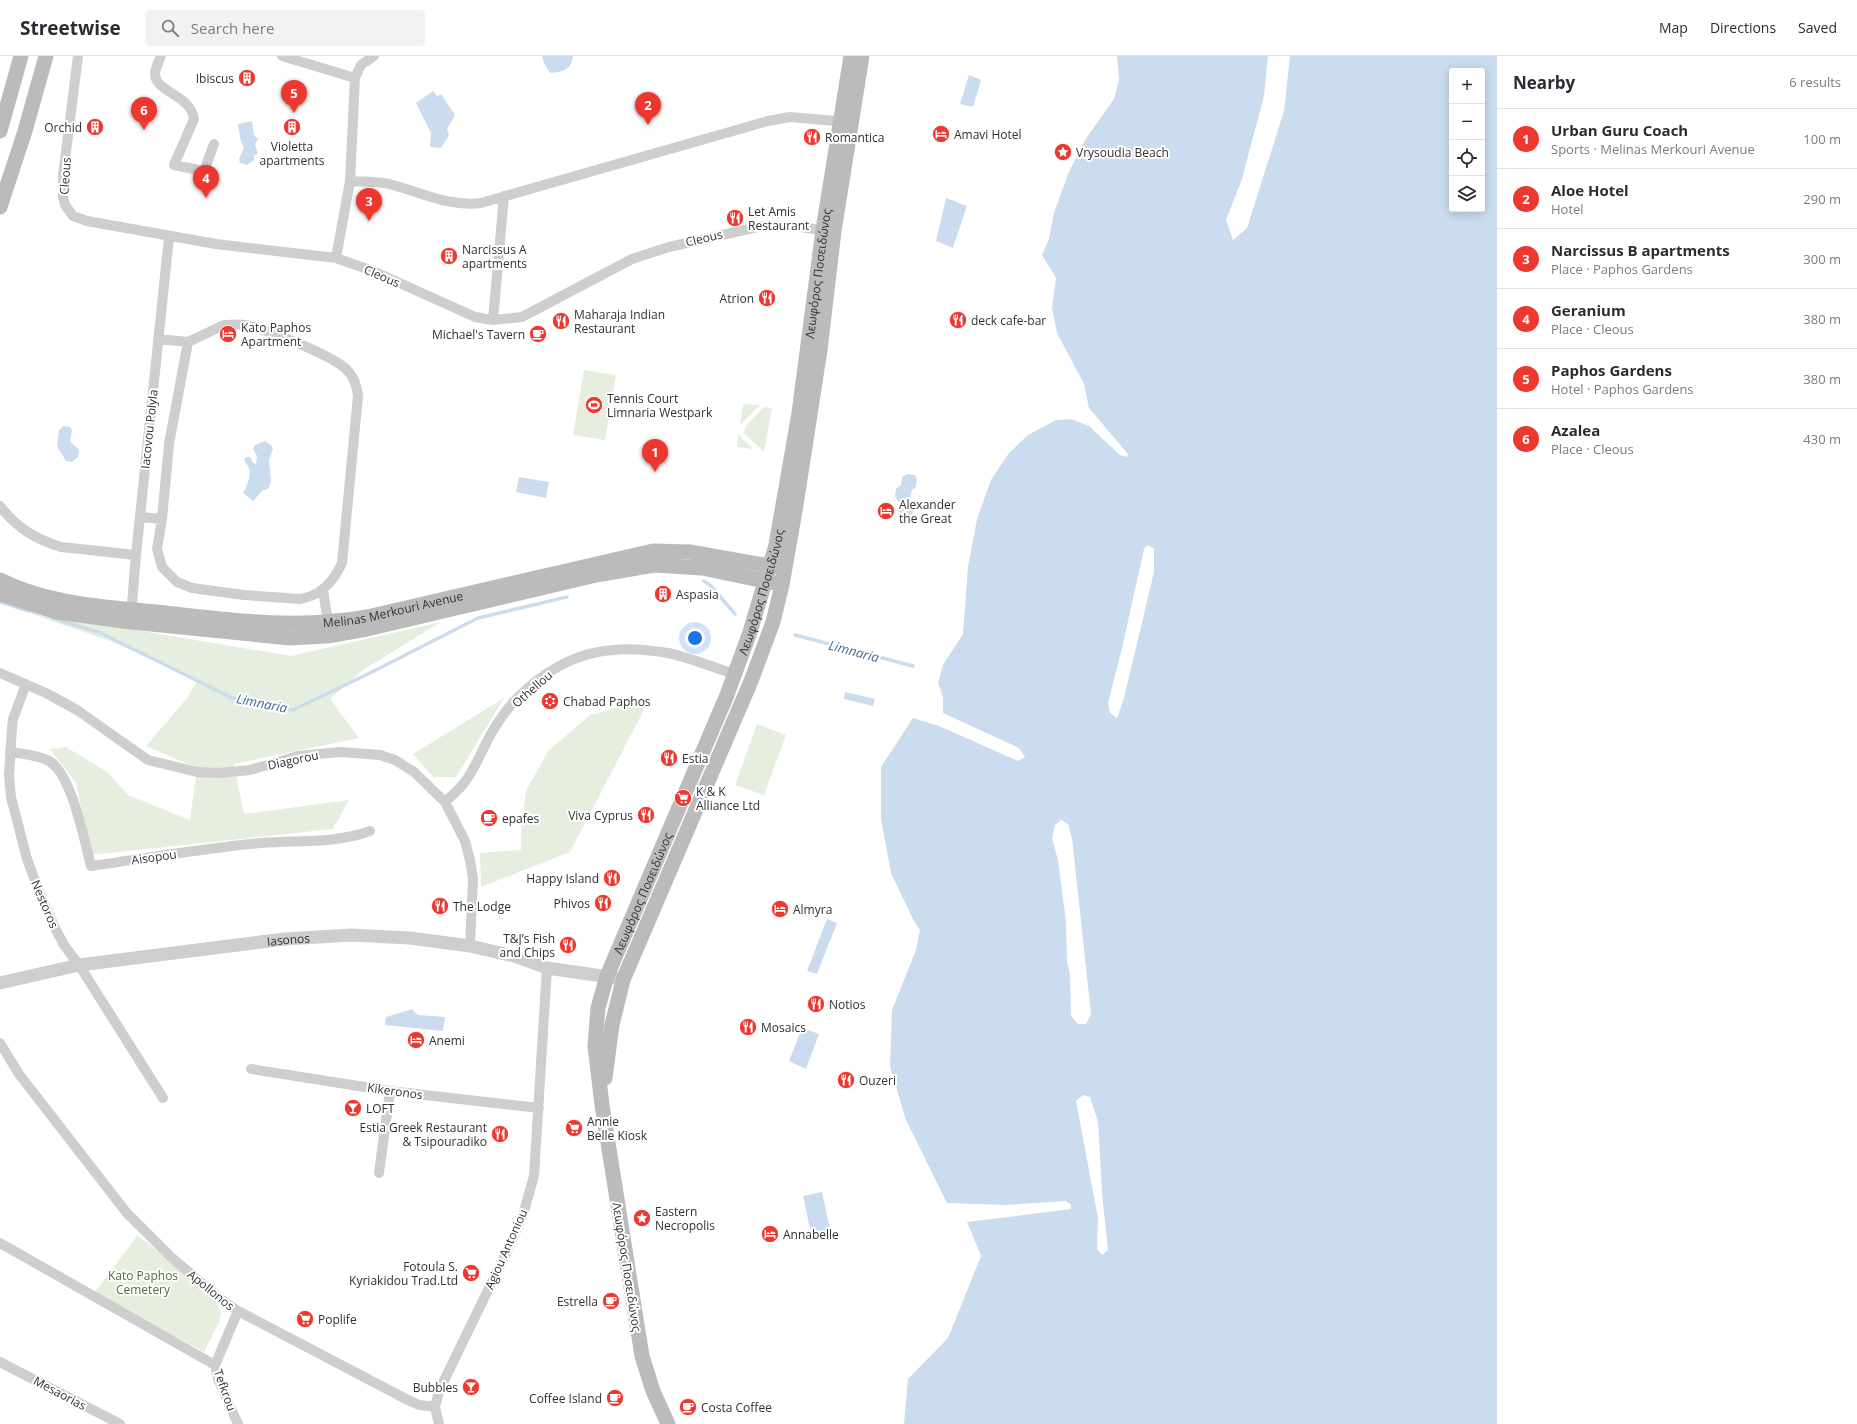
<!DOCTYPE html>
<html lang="en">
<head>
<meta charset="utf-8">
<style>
  :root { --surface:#fff; --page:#f2f2f3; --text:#2b2b33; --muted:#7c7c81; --line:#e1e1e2; --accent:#ec382f }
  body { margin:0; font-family:"Open Sans",sans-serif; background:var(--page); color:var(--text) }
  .controls { position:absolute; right:12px; top:12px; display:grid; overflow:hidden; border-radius:4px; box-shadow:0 2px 10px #0003 }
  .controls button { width:36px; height:36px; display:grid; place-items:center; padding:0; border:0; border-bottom:1px solid var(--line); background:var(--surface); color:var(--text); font:20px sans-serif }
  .you { position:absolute; left:695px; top:582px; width:14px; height:14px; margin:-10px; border:3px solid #fff; border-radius:50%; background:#1a73e8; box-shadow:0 0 0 6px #1a73e833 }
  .badge { display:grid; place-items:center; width:26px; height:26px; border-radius:50%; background:var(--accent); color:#fff; font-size:13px; font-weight:700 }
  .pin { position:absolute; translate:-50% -33px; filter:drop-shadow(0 1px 2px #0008) }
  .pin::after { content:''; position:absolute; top:21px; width:14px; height:12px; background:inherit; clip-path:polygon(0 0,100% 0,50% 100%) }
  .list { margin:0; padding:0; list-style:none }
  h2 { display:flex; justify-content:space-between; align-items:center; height:52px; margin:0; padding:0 16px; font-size:17px }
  h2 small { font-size:13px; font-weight:400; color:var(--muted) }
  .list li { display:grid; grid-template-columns:26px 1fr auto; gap:12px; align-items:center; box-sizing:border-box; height:60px; padding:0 16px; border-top:1px solid var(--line) }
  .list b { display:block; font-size:15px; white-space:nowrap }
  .list p { margin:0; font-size:13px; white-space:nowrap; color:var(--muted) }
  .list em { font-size:13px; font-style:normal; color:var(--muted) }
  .icon { flex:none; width:22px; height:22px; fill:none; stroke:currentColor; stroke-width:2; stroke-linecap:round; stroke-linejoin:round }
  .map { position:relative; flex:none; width:1497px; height:1368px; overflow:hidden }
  header { display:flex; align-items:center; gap:24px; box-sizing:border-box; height:56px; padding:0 20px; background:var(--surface); border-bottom:1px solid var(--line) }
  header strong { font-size:19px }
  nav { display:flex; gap:22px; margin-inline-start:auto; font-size:14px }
  .search { width:280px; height:36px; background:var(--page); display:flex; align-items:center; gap:10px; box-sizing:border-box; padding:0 14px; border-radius:4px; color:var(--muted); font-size:15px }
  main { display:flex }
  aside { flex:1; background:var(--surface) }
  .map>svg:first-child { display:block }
</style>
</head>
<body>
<header>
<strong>Streetwise</strong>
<div class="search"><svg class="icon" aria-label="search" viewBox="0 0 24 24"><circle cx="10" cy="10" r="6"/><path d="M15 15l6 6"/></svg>Search here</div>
<nav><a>Map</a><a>Directions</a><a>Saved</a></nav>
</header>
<main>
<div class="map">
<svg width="1497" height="1368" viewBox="0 0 1497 1368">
  <rect width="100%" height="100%" fill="#fff"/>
  <path fill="#e5eedf" d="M584,314l32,5 -11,65 -32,-5z
    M743,348l17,1 -20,20z
    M764,351l8,1 -8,44 -20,-19 1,-6z
    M738,378l15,15 -16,-2z
    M0,542l46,17 245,41 150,-34 -78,48 -33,29 29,39 -125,26 10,50 105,-14 -16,29 -242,26 -15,-72 -26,-34 16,-2 41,25 21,23 62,25 7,-52 -51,-22 41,-48 11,-18 -88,-39 -110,-38z
    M504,642l-48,79h-23l-20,-23z
    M641,645l7,1 -78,150 -89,35 -1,-34 41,-3v-21l5,-38 22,-40 42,-36z
    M757,668l29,11 -22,60 -29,-10z
    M138,1179l78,65 5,12 -2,10 -15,30 -110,-59z"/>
  <path fill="#cbdcee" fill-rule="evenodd" d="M542,0h31v1c-2,13 -11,15 -23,16l-6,-10z
    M1117,0h380v1368h-593l4,-45 40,-41 33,-82 -14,-34 104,-13v-4l-5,-4 -61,4 -58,-2 -41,-83 -16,-53 2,-57 24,-60 4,-20 -7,-11 -22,-46 -10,-54v-52l32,-49 26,8 79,35 7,-4 -6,-9 -76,-35v-16l-5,-14 5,-18 20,-31 5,-67 9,-48 14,-39 18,-27 19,-18 28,-15 15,-1 18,7 31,29 7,2 1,-3 -39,-46 -5,-24 -27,-51 -5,-25 4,-30 -14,-23 7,-16 5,-26 14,-39 17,-34 29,-41 5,-19zM1452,15h30v138h-30z
    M969,19l12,5 -8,27 -13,-3z
    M433,35l4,5 4,-2 14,21 -8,14 2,6 -8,13 -11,-1 1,-14 -15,-30z
    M252,65l2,14 4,4 -3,5 3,10 -4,1v5l-7,5 -7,-2 -1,-4 5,-12 -3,-5 -3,-18z
    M946,142l21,8 -14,42 -17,-7z
    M63,370l7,1 2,4 -2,10 9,9 -1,7 -6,5 -6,-1 -9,-15 2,-16z
    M265,385l6,4 2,4 -4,11 2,21 -2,7 -7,3 -9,10 -10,-8c4,-7 8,-16 6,-25 -1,-3 -4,-5 -5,-8l2,-3h4l3,6 3,1 1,-8 -4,-7 2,-4z
    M907,418l8,1 2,4 -1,8 -4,3 -2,10 4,4 -1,9 -5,4 -7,-1 -4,-6 2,-8 -4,-5 1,-8 5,-4 1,-8z
    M519,421l30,5 -3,16 -30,-6z
    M845,636l30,7 -2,7 -29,-7z
    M827,863l10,4 -20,51 -10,-3z
    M412,953l6,6 27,2 -2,14 -58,-6 1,-8z
    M802,972l17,6 -13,35 -17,-8z
    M822,1136l8,37 -19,4 -8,-37z"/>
  <path fill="#fff" d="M1268,0h22l-6,55 -37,117 -14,12 -7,-20 16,-41 22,-83z
    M1148,489l6,4v23l-30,126 -7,20 -7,-5 -2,-10 14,-55 22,-99z
    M1061,764l7,4 4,14 19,176 -5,10h-8l-7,-8 -1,-43 -3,-11 -1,-40 -8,-62 -6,-22 3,-13z
    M1083,1039l7,2 8,25 4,71 6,57 -6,5 -5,-6 1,-31 -22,-117z"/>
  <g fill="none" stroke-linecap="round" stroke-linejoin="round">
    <path stroke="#cbdcee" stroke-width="3.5" d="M704,525l7,5 24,28
      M1,546l28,9
      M52,562l49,15 131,65 61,12 77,-37 108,-55 89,-21
      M795,579l118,31"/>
    <path stroke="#cecece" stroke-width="10" d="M78,0l-15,120v20l2,9 8,11 14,5 129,23 120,14 37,13 102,46 18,3 29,-3 110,-58 37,-12 93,-21h31l36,5
      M161,0c-2,5 -6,12 -6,18 0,18 36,21 39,45l-20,46 30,6 10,-27
      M282,0l73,22
      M350,125c14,1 29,0 43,4 29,8 57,22 88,18l287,-82 22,-4 57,5
      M336,202l14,-77 5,-103 6,-13 13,-9
      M493,264l11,-124
      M224,269c7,0 14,-1 21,0 21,4 90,31 103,46 7,7 9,16 10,25l-16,167c-8,18 -22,33 -42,36l-56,-4 -52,-7 -15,-6 -15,-15 -5,-18 5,-30 7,-75 19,-102z
      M158,283l30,3
      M0,450c17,22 35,33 61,41l75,8
      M140,461l22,2
      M323,534l5,32
      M131,560l5,-61 33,-318
      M0,617l46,20 31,17 71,50 49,12 22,1 31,-3 48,-14 42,-4 40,3 15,5 19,12 31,30 20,39 5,19 3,19 -3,67
      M26,628l-13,35 -1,9 -3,48 2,21 16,62 13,35 15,34 9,17 15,20 84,133
      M10,696c13,2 28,3 39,9 23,13 35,79 42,105 57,-8 113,-18 170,-23 37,-3 73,1 109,-12
      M445,746c6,-6 14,-12 19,-19 14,-18 20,-40 33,-59 24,-38 69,-71 116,-74 18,-2 37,0 55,3 22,5 45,14 66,21
      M0,987l19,31 107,138 45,45 47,40 20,14 168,88 13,6 16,2
      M251,1013l139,22 149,17
      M379,1117l11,-82
      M0,1187l215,122
      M0,1306l120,62
      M238,1368l-20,-45 -3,-14 23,-54
      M439,1368l-4,-17 4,-16 67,-138 17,-38 11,-39 13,-208"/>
    <path stroke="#cecece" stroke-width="13" id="s1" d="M0,927l79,-18 206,-26 66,-4 59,3 60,8 44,10 33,12 69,10"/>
    <g stroke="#bbb" stroke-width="15">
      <path d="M0,75l21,-75"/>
      <path d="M0,151l25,-76 21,-75"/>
      <path id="s2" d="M0,524c48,24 104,27 157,32 70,8 139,18 210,5l286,-66 37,1 91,16"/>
      <path d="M0,538l57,18 74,10 159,16 37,-2 40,-7 229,-54 58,-10 48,3 73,15"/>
      <path d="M605,1022l7,-53 11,-45 128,-299 22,-59 9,-37 14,-80 24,-155 14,-119 28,-175"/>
      <path id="s3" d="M668,1368l-15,-33 -11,-35 -40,-251 -7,-59 3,-38 9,-32 120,-281 23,-63 26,-87 23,-132 24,-183 28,-174"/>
    </g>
  </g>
  <defs>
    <symbol id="building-disc" viewBox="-11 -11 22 22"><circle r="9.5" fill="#ec382f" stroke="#fff"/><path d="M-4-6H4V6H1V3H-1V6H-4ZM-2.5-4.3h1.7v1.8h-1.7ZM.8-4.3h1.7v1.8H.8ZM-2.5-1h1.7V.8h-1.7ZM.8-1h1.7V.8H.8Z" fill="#fff"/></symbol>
    <symbol id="hotel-disc" viewBox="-11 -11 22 22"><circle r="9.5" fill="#ec382f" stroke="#fff"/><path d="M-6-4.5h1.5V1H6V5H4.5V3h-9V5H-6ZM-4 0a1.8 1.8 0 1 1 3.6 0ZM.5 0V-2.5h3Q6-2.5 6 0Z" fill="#fff"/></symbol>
    <symbol id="restaurant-disc" viewBox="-11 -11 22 22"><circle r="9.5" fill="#ec382f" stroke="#fff"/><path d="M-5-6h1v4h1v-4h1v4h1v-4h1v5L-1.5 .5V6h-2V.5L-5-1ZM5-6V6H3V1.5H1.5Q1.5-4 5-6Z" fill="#fff"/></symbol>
    <symbol id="sight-disc" viewBox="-11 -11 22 22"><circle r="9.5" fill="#ec382f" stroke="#fff"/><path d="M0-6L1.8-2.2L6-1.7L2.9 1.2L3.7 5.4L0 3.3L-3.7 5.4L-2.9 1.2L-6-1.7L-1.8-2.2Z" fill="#fff"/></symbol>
    <symbol id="cafe-disc" viewBox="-11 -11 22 22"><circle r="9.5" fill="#ec382f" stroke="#fff"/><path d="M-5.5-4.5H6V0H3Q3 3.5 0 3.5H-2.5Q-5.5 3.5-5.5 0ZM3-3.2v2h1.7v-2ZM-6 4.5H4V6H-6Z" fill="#fff"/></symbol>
    <symbol id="stadium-disc" viewBox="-11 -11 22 22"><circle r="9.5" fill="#ec382f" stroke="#fff"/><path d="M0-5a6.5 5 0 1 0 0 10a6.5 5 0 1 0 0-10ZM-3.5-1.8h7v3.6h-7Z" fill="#fff"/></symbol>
    <symbol id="synagogue-disc" viewBox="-11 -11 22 22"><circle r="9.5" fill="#ec382f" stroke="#fff"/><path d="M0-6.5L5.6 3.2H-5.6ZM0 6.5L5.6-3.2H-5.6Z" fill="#fff"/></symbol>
    <symbol id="supermarket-disc" viewBox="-11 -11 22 22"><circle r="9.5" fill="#ec382f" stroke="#fff"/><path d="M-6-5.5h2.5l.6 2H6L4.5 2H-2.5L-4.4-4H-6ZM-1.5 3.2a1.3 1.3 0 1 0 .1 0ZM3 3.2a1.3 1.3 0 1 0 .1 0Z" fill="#fff"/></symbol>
    <symbol id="bar-disc" viewBox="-11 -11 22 22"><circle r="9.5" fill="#ec382f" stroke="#fff"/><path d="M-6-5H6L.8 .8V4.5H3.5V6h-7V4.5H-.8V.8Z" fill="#fff"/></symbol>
  </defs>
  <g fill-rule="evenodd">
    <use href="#building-disc" x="237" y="12" width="20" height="20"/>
    <use href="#building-disc" x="85" y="61" width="20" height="20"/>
    <use href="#building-disc" x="282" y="61" width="20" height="20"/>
    <use href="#hotel-disc" x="931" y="68" width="20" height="20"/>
    <use href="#restaurant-disc" x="802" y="71" width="20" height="20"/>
    <use href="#sight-disc" x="1053" y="86" width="20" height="20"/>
    <use href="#restaurant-disc" x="725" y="152" width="20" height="20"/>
    <use href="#building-disc" x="439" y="190" width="20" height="20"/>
    <use href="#restaurant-disc" x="757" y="232" width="20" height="20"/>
    <use href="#restaurant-disc" x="948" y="254" width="20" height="20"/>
    <use href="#restaurant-disc" x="551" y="255" width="20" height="20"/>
    <use href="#hotel-disc" x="218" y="268" width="20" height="20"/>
    <use href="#cafe-disc" x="528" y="268" width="20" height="20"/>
    <use href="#stadium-disc" x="584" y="339" width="20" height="20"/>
    <use href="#hotel-disc" x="876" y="445" width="20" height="20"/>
    <use href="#building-disc" x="653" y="528" width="20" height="20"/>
    <use href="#synagogue-disc" x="540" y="635" width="20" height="20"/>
    <use href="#restaurant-disc" x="659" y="692" width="20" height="20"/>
    <use href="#supermarket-disc" x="673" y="732" width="20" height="20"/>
    <use href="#restaurant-disc" x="636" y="749" width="20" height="20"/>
    <use href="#cafe-disc" x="479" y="752" width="20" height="20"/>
    <use href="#restaurant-disc" x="602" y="812" width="20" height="20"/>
    <use href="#restaurant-disc" x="593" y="837" width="20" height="20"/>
    <use href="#restaurant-disc" x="430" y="840" width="20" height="20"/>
    <use href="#hotel-disc" x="770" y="843" width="20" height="20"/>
    <use href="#restaurant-disc" x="558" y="879" width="20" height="20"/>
    <use href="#restaurant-disc" x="806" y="938" width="20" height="20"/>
    <use href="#restaurant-disc" x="738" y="961" width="20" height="20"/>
    <use href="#hotel-disc" x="406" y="974" width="20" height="20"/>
    <use href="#restaurant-disc" x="836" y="1014" width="20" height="20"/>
    <use href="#bar-disc" x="343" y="1042" width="20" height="20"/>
    <use href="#supermarket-disc" x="564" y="1062" width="20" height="20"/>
    <use href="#restaurant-disc" x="490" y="1068" width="20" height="20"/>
    <use href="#sight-disc" x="632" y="1152" width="20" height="20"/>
    <use href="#hotel-disc" x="760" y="1168" width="20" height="20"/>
    <use href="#supermarket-disc" x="461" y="1207" width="20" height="20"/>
    <use href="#cafe-disc" x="601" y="1235" width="20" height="20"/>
    <use href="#supermarket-disc" x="295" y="1253" width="20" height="20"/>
    <use href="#bar-disc" x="461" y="1321" width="20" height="20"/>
    <use href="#cafe-disc" x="605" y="1332" width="20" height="20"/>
    <use href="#cafe-disc" x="678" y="1341" width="20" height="20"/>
  </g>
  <g text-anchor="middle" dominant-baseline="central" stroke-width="4" stroke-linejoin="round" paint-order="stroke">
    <g font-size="12" fill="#313131" stroke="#fff" text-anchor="start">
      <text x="234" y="22" text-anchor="end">Ibiscus</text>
      <text x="82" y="71" text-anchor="end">Orchid</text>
      <text x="954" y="78">Amavi Hotel</text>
      <text x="825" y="81">Romantica</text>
      <text x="292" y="90" text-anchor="middle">Violetta<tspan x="292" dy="14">apartments</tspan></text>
      <text x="1076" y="96">Vrysoudia Beach</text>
      <text x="748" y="155">Let Amis<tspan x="748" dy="14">Restaurant</tspan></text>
      <text x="462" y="193">Narcissus A<tspan x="462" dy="14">apartments</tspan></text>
      <text x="754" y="242" text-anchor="end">Atrion</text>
      <text x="574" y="258">Maharaja Indian<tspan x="574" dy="14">Restaurant</tspan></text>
      <text x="971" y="264">deck cafe-bar</text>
      <text x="241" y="271">Kato Paphos<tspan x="241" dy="14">Apartment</tspan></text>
      <text x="525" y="278" text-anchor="end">Michael's Tavern</text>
      <text x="607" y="342">Tennis Court<tspan x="607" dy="14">Limnaria Westpark</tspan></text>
      <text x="899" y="448">Alexander<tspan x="899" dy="14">the Great</tspan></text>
      <text x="676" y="538">Aspasia</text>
      <text x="563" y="645">Chabad Paphos</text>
      <text x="682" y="702">Estia</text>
      <text x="696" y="735">K &amp; K<tspan x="696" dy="14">Alliance Ltd</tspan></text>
      <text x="633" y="759" text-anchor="end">Viva Cyprus</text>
      <text x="502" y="762">epafes</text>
      <text x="599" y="822" text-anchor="end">Happy Island</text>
      <text x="590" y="847" text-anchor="end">Phivos</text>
      <text x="453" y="850">The Lodge</text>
      <text x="793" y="853">Almyra</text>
      <text x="555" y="882" text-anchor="end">T&amp;J’s Fish<tspan x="555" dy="14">and Chips</tspan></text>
      <text x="829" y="948">Notios</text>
      <text x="761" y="971">Mosaics</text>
      <text x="429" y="984">Anemi</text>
      <text x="859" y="1024">Ouzeri</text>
      <text x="366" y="1052">LOFT</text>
      <text x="587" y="1065">Annie<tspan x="587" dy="14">Belle Kiosk</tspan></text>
      <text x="487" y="1071" text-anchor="end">Estia Greek Restaurant<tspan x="487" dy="14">&amp; Tsipouradiko</tspan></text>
      <text x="655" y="1155">Eastern<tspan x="655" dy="14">Necropolis</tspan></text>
      <text x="783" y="1178">Annabelle</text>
      <text x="458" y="1210" text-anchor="end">Fotoula S.<tspan x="458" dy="14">Kyriakidou Trad.Ltd</tspan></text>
      <text x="598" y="1245" text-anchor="end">Estrella</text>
      <text x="318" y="1263">Poplife</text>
      <text x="458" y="1331" text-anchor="end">Bubbles</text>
      <text x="602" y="1342" text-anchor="end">Coffee Island</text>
      <text x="701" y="1351">Costa Coffee</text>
    </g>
    <g font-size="12" fill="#313131" stroke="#fff">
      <text transform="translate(65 120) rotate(-86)">Cleous</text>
      <text transform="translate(704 182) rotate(-13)">Cleous</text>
      <text stroke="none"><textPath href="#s3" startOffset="1196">Λεωφόρος Ποσειδώνος</textPath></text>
      <text transform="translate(382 220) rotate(23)">Cleous</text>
      <text transform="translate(149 373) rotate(-84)">Iacovou Polyla</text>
      <text stroke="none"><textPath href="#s3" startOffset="872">Λεωφόρος Ποσειδώνος</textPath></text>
      <text stroke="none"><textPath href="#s2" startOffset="399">Melinas Merkouri Avenue</textPath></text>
      <text transform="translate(532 633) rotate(-41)">Othellou</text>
      <text transform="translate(293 704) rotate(-12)">Diagorou</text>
      <text transform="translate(154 801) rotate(-8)">Aisopou</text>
      <text stroke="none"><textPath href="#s3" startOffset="548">Λεωφόρος Ποσειδώνος</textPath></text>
      <text transform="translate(45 848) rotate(67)">Nestoros</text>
      <text stroke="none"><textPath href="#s1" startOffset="292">Iasonos</textPath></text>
      <text transform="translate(395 1035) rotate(8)">Kikeronos</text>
      <text transform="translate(506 1193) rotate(-66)">Agiou Antoniou</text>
      <text transform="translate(627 1211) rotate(81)">Λεωφόρος Ποσειδώνος</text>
      <text transform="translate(211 1234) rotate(39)">Apollonos</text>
      <text transform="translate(225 1334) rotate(70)">Tefkrou</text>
      <text transform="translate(60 1337) rotate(28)">Mesaorias</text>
    </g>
    <g font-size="12" fill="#4d6f3c" stroke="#fff">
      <text x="143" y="1219">Kato Paphos<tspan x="143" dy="14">Cemetery</tspan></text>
    </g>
    <g font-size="13" font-style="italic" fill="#3b6897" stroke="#fff">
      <text transform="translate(854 595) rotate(15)">Limnaria</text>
      <text transform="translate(262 647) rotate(11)">Limnaria</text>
    </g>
  </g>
</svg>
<div class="controls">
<button>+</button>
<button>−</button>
<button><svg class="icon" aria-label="locate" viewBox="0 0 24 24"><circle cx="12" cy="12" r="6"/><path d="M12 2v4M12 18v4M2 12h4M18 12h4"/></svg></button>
<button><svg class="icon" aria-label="layers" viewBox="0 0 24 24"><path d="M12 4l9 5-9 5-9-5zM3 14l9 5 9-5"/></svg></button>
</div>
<div class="you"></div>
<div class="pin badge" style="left:655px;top:416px">1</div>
<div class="pin badge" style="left:648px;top:69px">2</div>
<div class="pin badge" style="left:369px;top:165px">3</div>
<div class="pin badge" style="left:206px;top:142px">4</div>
<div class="pin badge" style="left:294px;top:57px">5</div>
<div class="pin badge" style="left:144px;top:74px">6</div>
</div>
<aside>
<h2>Nearby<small>6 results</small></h2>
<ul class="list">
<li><span class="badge">1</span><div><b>Urban Guru Coach</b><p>Sports · Melinas Merkouri Avenue</p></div><em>100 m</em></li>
<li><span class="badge">2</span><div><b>Aloe Hotel</b><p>Hotel</p></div><em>290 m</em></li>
<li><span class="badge">3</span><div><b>Narcissus B apartments</b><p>Place · Paphos Gardens</p></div><em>300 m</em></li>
<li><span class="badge">4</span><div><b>Geranium</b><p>Place · Cleous</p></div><em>380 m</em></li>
<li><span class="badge">5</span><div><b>Paphos Gardens</b><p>Hotel · Paphos Gardens</p></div><em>380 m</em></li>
<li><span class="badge">6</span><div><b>Azalea</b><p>Place · Cleous</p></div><em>430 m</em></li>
</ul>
</aside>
</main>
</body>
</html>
